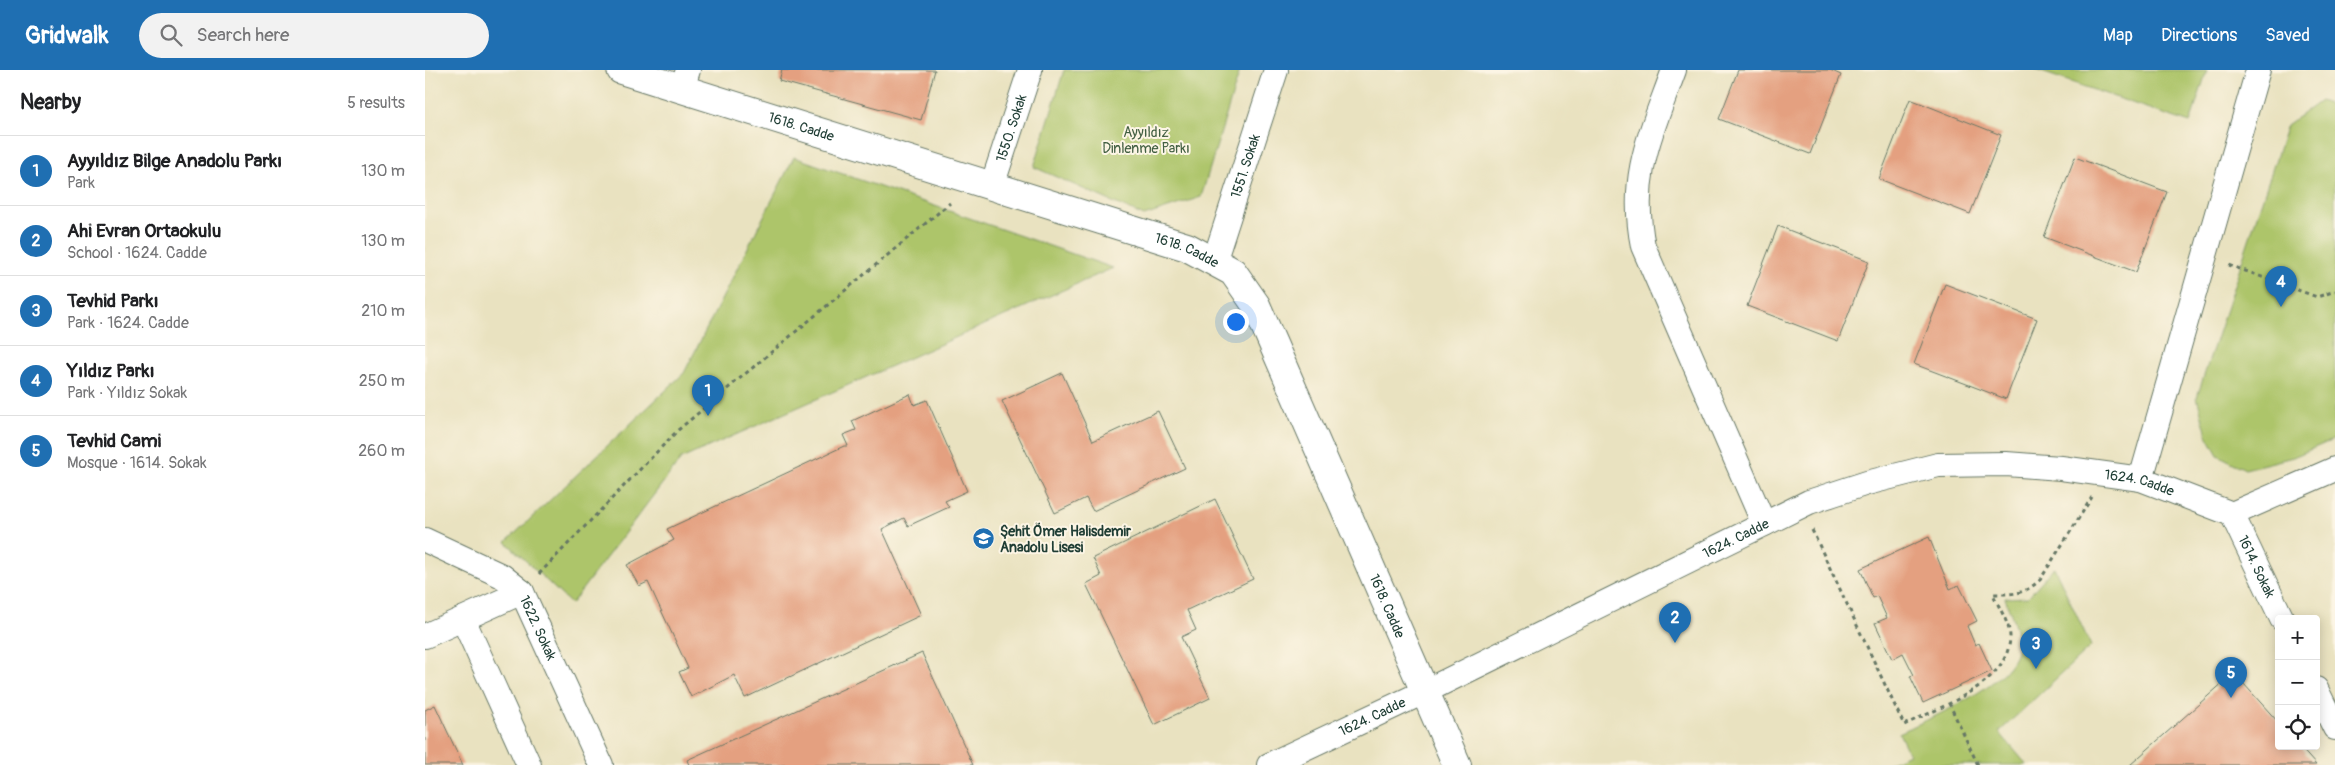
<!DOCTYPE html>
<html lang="en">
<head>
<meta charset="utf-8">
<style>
  :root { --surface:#fff; --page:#f2f2f2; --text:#202124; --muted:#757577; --line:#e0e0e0; --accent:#1f6fb2 }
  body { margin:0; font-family:Pangolin,sans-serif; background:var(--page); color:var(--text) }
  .controls { position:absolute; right:15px; bottom:15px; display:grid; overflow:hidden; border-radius:5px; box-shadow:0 2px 12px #0003 }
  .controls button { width:45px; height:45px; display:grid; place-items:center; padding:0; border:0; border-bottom:1px solid var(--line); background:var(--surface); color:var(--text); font:25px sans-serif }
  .you { position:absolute; left:810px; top:251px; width:18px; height:18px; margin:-12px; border:4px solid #fff; border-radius:50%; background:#1a73e8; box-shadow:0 0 0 8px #1a73e833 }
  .badge { display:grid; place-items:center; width:32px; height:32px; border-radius:50%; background:var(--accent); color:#fff; font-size:16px; font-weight:700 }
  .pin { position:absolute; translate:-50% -41px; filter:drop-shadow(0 1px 2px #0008) }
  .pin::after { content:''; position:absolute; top:26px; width:18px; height:15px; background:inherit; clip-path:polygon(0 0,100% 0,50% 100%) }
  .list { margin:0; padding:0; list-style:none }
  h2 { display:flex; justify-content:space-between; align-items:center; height:65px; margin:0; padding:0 20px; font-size:21px }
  h2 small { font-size:16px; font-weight:400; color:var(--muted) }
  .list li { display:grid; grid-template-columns:32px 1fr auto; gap:15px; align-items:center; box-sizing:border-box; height:70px; padding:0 20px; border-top:1px solid var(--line) }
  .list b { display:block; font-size:19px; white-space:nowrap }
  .list p { margin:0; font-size:16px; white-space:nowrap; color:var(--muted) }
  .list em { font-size:16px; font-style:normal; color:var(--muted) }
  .icon { flex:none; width:28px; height:28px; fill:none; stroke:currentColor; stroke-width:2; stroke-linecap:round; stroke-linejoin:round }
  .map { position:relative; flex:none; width:1910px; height:695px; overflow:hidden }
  header { display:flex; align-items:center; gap:30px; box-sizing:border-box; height:70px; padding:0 25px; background:var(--accent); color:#fff }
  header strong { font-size:24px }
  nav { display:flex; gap:28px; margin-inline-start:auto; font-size:18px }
  .search { width:350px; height:45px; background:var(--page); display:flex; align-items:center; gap:12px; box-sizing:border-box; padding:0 18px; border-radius:28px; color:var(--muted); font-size:19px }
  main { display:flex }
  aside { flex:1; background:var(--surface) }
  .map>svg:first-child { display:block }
</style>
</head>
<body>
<header>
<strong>Gridwalk</strong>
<div class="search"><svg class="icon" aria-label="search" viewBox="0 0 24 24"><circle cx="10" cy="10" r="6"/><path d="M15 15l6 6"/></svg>Search here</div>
<nav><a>Map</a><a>Directions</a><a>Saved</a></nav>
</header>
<main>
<aside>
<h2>Nearby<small>5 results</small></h2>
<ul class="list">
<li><span class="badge">1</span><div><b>Ayyıldız Bilge Anadolu Parkı</b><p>Park</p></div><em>130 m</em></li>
<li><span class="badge">2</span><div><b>Ahi Evran Ortaokulu</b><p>School · 1624. Cadde</p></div><em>130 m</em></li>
<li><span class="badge">3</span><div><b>Tevhid Parkı</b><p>Park · 1624. Cadde</p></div><em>210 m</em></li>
<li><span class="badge">4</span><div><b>Yıldız Parkı</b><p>Park · Yıldız Sokak</p></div><em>250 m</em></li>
<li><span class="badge">5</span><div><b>Tevhid Cami</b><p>Mosque · 1614. Sokak</p></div><em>260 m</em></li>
</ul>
</aside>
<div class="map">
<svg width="1910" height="695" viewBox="0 0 1910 695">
  <rect width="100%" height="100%" fill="#fcf5e5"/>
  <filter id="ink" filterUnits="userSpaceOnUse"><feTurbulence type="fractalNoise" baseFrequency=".02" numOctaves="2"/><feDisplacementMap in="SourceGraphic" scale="10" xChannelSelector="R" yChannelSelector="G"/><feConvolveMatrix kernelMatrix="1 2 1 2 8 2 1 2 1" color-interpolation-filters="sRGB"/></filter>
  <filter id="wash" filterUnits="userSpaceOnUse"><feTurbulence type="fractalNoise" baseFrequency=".0096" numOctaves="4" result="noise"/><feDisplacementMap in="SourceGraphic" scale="20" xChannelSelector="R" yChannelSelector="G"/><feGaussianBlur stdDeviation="1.12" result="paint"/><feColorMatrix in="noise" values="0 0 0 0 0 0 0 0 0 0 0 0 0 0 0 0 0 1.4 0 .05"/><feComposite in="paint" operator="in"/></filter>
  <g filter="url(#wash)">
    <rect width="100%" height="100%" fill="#e9e2c0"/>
    <path fill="#adc56a" stroke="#66814f" d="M639,0h176l-39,127 -57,19 -110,-49z
      M1611,0h171l-17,53z
      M1895,31l15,5v333l-42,18 -48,12 -27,-14 -11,-20 -10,-38 90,-272z
      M369,87l319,111 -432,191 -110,145 -65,-62 178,-169z
      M1629,497l37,79 -92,86 28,33h-142l24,-11 -10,-21c31,-15 116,-49 119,-87 1,-16 -8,-33 -13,-48l23,-1z"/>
    <g id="blocks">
      <path fill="#e4a080" d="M357,0h153l-14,50 -142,-39z
        M1313,0h92l11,5 -31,79 -91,-35z
        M1485,29l91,36 -31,79 -91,-35z
        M1650,87l92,35 -31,80 -92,-35z
        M1353,156l91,35 -31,80 -91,-35z
        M1520,214l92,35 -31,80 -92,-35z
        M637,303l31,68 65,-30 27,57 -92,43 -7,-13 -31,15 -53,-112z
        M485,324l4,11 13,-5 40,91 -22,10 4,6 -41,19 -4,-8 -22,11 39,86 -176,83 -11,-23 -43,22 -12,-25 9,-4 -40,-86 -9,4 -12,-21 47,-25 -7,-11 177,-83h4l-5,-11 13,-5 -4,-9z
        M790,429l38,80 -66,31 9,20 -15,7 29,61 -56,27 -68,-141 15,-8 -8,-18z
        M1504,467l21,52 9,-4 18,36 -10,5 8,19 4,-2 13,28 -69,32 -13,-27 4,-1 -11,-22 -11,6 -17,-36 12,-5 -10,-22 -4,2 -13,-29z
        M497,583l51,112h-284l-2,-5z
        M1809,603l45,50v23h20l17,19h-186z
        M10,635l28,60h-38v-55z"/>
    </g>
  </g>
  <g filter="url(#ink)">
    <use href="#blocks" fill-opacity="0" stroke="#667765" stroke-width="1"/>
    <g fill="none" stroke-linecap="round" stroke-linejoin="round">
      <defs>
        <g id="minor">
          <path d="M1249,0c-23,64 -45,105 -31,176l121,278"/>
          <path d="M257,19l6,-19"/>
          <path id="s1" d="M567,116l38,-116"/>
          <path id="s2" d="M789,192l62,-192"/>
          <path d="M1716,409l117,-409"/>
          <path id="s3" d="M1807,444l50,105"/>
          <path d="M1807,444l103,-45"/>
          <path id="s4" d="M0,470l77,36 20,16 79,173"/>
          <path d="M38,549l66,146"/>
          <path d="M0,566l97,-44"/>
          <path d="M1891,619l19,39"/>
          <path id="s5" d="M844,695l155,-73 385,-190 58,-19 71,-18 68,-1 55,4 80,11 91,35"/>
        </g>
        <g id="tertiary">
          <path id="s6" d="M196,0l566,177 46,25 23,33 201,460"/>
        </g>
      </defs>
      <use href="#minor" stroke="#667765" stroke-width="26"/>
      <use href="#tertiary" stroke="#667765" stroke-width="30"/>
      <path stroke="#667765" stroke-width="3" stroke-dasharray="4 4" stroke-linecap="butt" d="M1804,195l88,32 18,-6
        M1387,460l92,195c36,-18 105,-41 106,-88 0,-13 -12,-31 -17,-43 22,0 30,1 47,-14l52,-83
        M114,504l139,-144 272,-227
        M1524,633l29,62"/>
      <use href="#minor" stroke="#fff" stroke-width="24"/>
      <use href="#tertiary" stroke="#fff" stroke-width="28"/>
    </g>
  </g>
  <defs>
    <symbol id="school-disc" viewBox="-11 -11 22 22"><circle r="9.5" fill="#1f6fb2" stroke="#fcf5e5"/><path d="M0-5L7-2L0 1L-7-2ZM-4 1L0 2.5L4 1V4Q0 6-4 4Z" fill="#fff"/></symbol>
  </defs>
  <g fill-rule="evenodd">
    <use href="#school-disc" x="546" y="456" width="25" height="25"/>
  </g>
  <g text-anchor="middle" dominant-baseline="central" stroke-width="4" stroke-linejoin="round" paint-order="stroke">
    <g font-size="14" fill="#1f3d34" stroke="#fcf5e5">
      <text stroke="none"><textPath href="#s6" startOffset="189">1618. Cadde</textPath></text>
      <text stroke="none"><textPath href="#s1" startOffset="61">1550. Sokak</textPath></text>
      <text stroke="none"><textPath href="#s2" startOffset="101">1551. Sokak</textPath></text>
      <text stroke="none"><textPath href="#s6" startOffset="594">1618. Cadde</textPath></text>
      <text stroke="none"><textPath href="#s5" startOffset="938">1624. Cadde</textPath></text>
      <text stroke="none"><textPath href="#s5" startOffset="519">1624. Cadde</textPath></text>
      <text stroke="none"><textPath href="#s3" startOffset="58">1614. Sokak</textPath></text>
      <text stroke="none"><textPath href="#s6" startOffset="1014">1618. Cadde</textPath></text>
      <text stroke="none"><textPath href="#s4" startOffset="150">1622. Sokak</textPath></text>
      <text stroke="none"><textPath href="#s5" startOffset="114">1624. Cadde</textPath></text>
    </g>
    <g font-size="14" fill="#425f42" stroke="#fcf5e5">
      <text x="721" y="62">Ayyıldız<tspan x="721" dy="16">Dinlenme Parkı</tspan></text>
    </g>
    <g font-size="14" font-weight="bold" fill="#1f3d34" stroke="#fcf5e5" text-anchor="start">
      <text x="575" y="461">Şehit Ömer Halisdemir<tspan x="575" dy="16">Anadolu Lisesi</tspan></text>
    </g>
  </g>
</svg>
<div class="controls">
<button>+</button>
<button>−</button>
<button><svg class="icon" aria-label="locate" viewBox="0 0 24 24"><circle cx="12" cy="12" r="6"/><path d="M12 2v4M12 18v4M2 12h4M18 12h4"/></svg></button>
</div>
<div class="you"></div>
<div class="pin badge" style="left:283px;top:346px">1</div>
<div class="pin badge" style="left:1250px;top:573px">2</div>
<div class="pin badge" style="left:1611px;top:599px">3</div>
<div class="pin badge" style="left:1856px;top:237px">4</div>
<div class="pin badge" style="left:1806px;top:628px">5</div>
</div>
</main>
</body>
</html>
